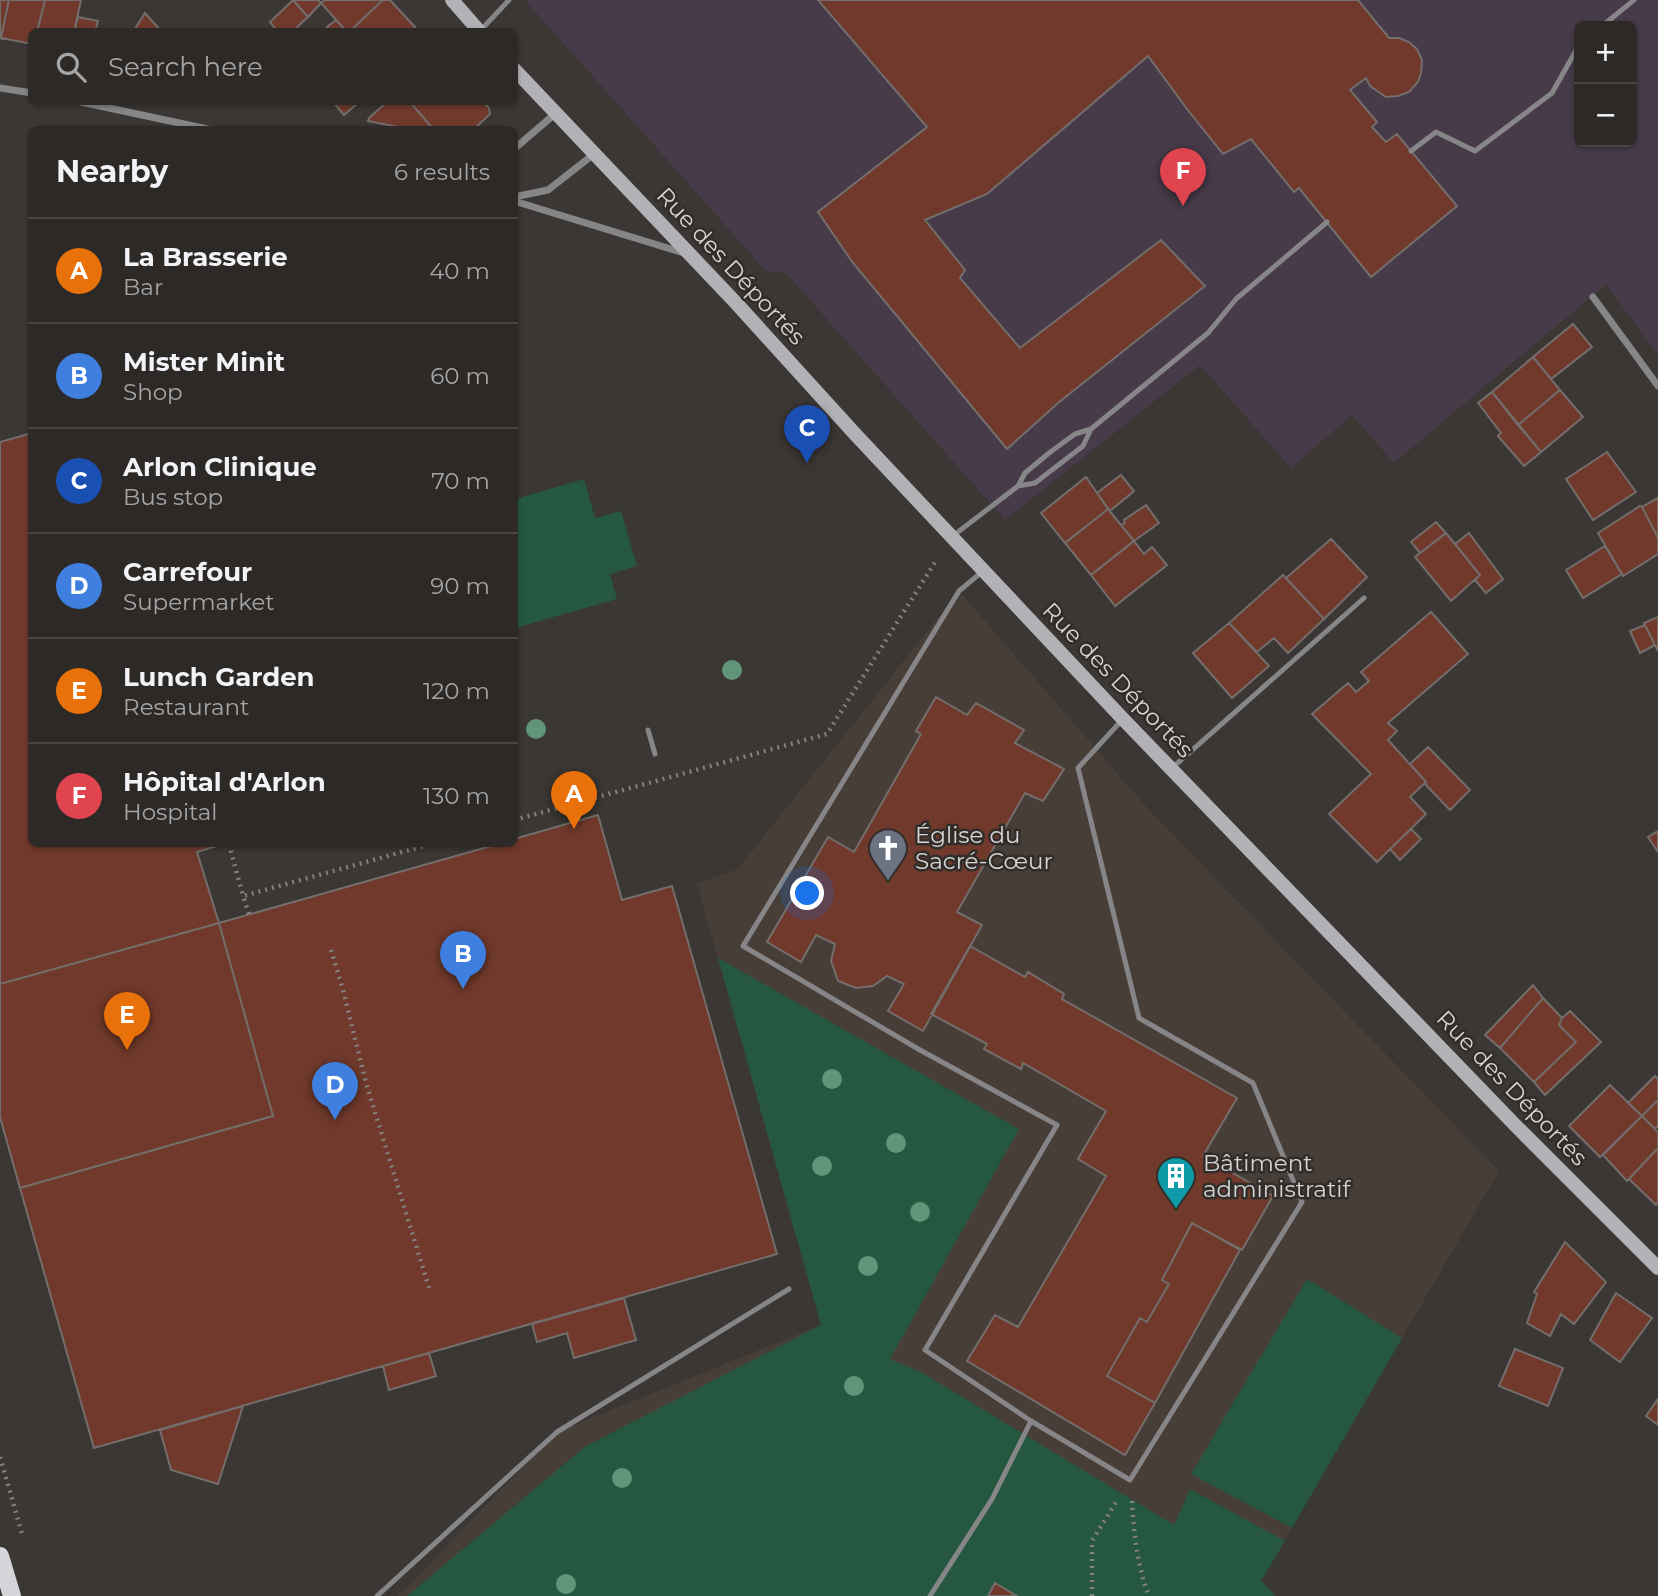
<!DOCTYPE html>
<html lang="en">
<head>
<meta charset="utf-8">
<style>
  :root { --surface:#2c2927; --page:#34312f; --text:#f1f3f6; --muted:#a6a6a7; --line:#484544; --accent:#bca0f2 }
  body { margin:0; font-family:Montserrat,sans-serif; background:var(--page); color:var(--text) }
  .controls { position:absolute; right:21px; top:21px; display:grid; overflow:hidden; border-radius:10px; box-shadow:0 2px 5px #0004 }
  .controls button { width:63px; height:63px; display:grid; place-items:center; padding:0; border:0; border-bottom:2px solid var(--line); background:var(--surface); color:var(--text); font:35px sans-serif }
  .you { position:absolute; left:808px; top:894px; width:24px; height:24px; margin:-18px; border:5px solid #fff; border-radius:50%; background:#1a73e8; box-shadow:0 0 0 10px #1a73e833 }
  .badge { display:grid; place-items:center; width:46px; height:46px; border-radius:50%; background:var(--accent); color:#fff; font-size:23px; font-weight:700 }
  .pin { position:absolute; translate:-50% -58px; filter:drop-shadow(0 2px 4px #0008) }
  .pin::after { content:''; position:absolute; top:37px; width:24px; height:21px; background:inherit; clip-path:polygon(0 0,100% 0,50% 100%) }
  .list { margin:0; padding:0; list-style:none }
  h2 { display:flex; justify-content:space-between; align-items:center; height:91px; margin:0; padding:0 28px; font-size:30px }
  h2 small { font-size:23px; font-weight:400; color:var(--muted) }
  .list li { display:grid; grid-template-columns:46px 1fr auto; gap:21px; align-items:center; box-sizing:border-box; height:105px; padding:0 28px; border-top:2px solid var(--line) }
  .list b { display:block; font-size:26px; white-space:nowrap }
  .list p { margin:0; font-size:23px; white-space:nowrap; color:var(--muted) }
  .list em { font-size:23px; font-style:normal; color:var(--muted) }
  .icon { flex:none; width:38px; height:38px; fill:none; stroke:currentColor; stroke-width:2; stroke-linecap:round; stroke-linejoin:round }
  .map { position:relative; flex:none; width:1658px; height:1596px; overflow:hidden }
  .search { position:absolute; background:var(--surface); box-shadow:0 2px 5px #0004; left:28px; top:28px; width:490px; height:77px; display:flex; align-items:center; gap:18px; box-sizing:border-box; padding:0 24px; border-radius:10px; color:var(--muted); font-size:26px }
  .panel { position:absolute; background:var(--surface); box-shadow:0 2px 5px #0004; left:28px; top:126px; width:490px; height:721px; border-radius:10px }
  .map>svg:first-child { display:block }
</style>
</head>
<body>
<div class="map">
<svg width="1658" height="1596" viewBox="0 0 1658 1596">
  <rect width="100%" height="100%" fill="#3b3734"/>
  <path fill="#483e38" d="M959,591l191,220 349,360 -238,410 15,15h-878l159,-164 264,-107 -124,-441 41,-15z"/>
  <path fill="#473b4a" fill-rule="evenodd" d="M525,0h1133v355l-52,-71 -212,179 -42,-48 -61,53 -91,-103 -195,155 -219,-247 -20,-2zM1579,26h53v116h-53z"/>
  <path fill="#255741" d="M584,479l11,39 26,-7 16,55 -27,8 7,25 -102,29v-129z
    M718,958l301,171 -129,230 31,13 253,153 16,-36 95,52 -24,40 15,15h-869l179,-150 235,-121z
    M1307,1279l95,59 -110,190 -101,-54z"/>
  <path fill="#70392b" stroke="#736e6c" stroke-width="2" d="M0,0h9l-8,38 -1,-1z
    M9,0h36l-8,32h-5v12l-31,-6z
    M45,0h36l-7,32h-37z
    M293,0l15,17 -16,15h-14l-8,-10z
    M293,0h25l3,3 -13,14z
    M325,0h58l-34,32h-2l-26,-29z
    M383,0h7l25,27 -5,5h-61z
    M818,0h540l31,38h10l10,4 8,7 5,11 -1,13 -3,9 -9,10 -11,4 -12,1 -16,-11 -4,-8 -16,12 27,32 -5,5 14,15 11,-8 60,72 -86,71 -72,-89 -5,4 -43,-53 -28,15 -36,-45 -39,-53 -161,138 -62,26 40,50 -5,8 60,70 141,-108 44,46 -147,117 -51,46 -154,-186 -35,-51 109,-85z
    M145,13l17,19h-29z
    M78,17l20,4 -3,11h-21z
    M336,20l11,12h-16l-4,-5z
    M333,102h26l-15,13z
    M387,102h23l24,28h-21l-45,-9 1,-3z
    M410,102h73l6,6 1,6 -17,16h-39z
    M1573,324l19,23 -41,32 -18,-22z
    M1533,357l27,33 -42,35 -26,-33z
    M1560,390l23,27 -42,35 -23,-27z
    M1492,392l49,60 -17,14 -26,-30 3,-3 -23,-30z
    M32,433v411h184l1,2 -20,6 22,71 -219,61v-542z
    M1607,452l29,40 -43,28 -27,-41z
    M1121,475l13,16 -24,20 -13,-18z
    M1086,477l22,32 -43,34 -24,-30z
    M1658,498v40l-16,-31z
    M1146,505l13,18 -25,18 -13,-16 4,-2 -1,-3z
    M1640,506l2,1 16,31v16l-35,22 -25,-43z
    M1108,509l26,32 -43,34 -26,-32z
    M1436,522l10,11 -26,20 -9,-11z
    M1446,533l34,42 -29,26 -36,-44z
    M1469,533l34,46 -17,14 -11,-13 5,-5 -25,-31z
    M1331,539l36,38 -43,42 -38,-41z
    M1134,541l10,13 8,-7 15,18 -52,41 -24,-31z
    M1605,546l17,28 -39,24 -17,-28z
    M1283,575l41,44 -36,34 -14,-15 -17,14 -28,-29z
    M1431,612l37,42 -80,69 9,8 -9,9 38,42 -16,15 16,17 -49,48 -48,-48 42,-40 -59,-60 36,-31 8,9 13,-11 -8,-9z
    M1658,617v34l-14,-28z
    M1229,623l40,43 -37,32 -39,-45z
    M1645,625l10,20 -15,8 -10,-22z
    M936,697l31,18 9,-12 48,27 -9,13 49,26 -21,32 -18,-8 -68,119 25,13 -59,106 -35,-20 16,-27 -17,-8 -14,10 -17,2 -18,-7 -7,-20 4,-17 -19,-9 -15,27 -34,-20 61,-105 26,15 67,-118 -5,-3z
    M1428,747l42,43 -20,20 -25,-26 1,-2 -16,-18z
    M598,815l24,85 50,-14 105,368 -683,194 -74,-260 253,-72 -54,-193 279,-79h16v-5z
    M1411,829l10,10 -21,21 -10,-11z
    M1658,831v21l-10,-15z
    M219,923l54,193 -253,72 -20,-71v-133z
    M970,946l55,31 3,-5 36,22 -2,5 175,99 -34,58 70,40 -31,54 -50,-27 -30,57 7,4 -22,38 -7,-4 -33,58 48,27 -30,52 -158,-94 28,-46 23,12 88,-151 -28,-17 28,-48 -83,-48 -2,6 -37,-20 3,-5 -56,-30z
    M1533,985l10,13 -43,50 -15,-13z
    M1543,998l19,20 -3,7 17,17 -42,40 -34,-34z
    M1570,1011l31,31 -56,53 -11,-13 42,-40 -17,-17 3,-7z
    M1655,1076l3,3v21l-16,16 -14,-13z
    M1610,1085l32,31 -42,41 -31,-31z
    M1658,1100v26l-3,3 -13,-13z
    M1642,1116l16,16v16l-31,33 -24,-26z
    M1658,1148v55l-2,2 -27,-26z
    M1192,1223l48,27 -85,153 -48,-27 33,-58 7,4 22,-38 -7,-4z
    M1565,1242l41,40 -32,42 -13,-10 -11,22 -23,-13 10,-29 -3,-2z
    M1616,1293l36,25 -32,44 -30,-22z
    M624,1298l12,42 -62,18 -7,-25 -30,9 -5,-18z
    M1515,1349l48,19 -15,38 -49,-20z
    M429,1353l7,23 -47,14 -6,-24z
    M1658,1399v26l-12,-9z
    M243,1406l-25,78 -47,-14 -11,-40z
    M995,1583l22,13h-29z"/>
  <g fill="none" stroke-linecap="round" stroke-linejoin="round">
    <path stroke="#83807e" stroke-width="4.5" stroke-dasharray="2 5" stroke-linecap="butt" d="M514,820l313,-86 110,-175
      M229,844l14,52
      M249,914l-6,-18 188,-52
      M331,950l12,40 23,93 64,208
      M0,1457l23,80
      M1132,1501c2,32 5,65 17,95
      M1092,1596v-55l26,-42"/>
    <path stroke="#868688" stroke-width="5" d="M1602,26l32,-26
      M480,31l29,-31
      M1411,151l25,-19 39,19 77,-58 27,-48
      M1018,486l7,-13 24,-20 26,-19 16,-5
      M954,535l64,-49 17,-3 48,-37 8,-17 117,-96 28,-34 91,-77
      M983,571l-24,20 -216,355 177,104 137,75 -132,225 106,71 99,59 172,-278 -49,-119 -114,-65 -61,-250 45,-49
      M648,730l7,24
      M1172,768l192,-170
      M377,1596l180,-164 232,-143
      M930,1596l62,-97 39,-78"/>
    <path stroke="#868688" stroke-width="7" d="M0,88l32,5
      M81,102l131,28
      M514,149l42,-36
      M514,197l34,-7 46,-36
      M514,201l170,52
      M1593,297l65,89"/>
    <path stroke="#b2b2b6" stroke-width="14" d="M452,0l28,32
      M514,69l223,235 118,130 268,285 393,407 142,142"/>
    <path stroke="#d4d4d9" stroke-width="18" d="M0,1556l12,40"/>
  </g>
  <g fill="#62947a">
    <circle cx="732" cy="670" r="10"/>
    <circle cx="536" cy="729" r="10"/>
    <circle cx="832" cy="1079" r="10"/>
    <circle cx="896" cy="1143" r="10"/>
    <circle cx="822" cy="1166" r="10"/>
    <circle cx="920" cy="1212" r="10"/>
    <circle cx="868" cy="1266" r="10"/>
    <circle cx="854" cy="1386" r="10"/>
    <circle cx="622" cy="1478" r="10"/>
    <circle cx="566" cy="1584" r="10"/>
  </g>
  <defs>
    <symbol id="church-pin" viewBox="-11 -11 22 30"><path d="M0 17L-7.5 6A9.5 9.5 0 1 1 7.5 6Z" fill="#6b7280" stroke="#312d2a"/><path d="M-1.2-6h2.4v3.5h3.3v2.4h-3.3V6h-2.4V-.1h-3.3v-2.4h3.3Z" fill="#fff"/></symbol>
    <symbol id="building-pin" viewBox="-11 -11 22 30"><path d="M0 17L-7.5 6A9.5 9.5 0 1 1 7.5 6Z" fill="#0f9aa8" stroke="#312d2a"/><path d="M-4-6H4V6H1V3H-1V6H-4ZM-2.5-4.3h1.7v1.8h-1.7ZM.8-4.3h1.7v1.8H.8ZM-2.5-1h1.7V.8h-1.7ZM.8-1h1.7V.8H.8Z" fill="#fff"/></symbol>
  </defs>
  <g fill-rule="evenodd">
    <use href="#church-pin" x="866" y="826" width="44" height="60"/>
    <use href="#building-pin" x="1154" y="1154" width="44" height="60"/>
  </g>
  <g text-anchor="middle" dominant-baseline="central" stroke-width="5" stroke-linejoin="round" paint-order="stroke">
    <g font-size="23" fill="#d6d4d2" stroke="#312d2a">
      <text transform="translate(731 266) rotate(47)">Rue des Déportés</text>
      <text transform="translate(1118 680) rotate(46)">Rue des Déportés</text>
      <text transform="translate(1512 1088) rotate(46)">Rue des Déportés</text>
    </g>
    <g font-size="23" fill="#d6d4d2" stroke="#312d2a" text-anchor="start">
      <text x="915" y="835">Église du<tspan x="915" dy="26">Sacré-Cœur</tspan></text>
      <text x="1203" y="1163">Bâtiment<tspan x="1203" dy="26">administratif</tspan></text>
    </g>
  </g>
</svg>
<div class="controls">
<button>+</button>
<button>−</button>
</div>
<div class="you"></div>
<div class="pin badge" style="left:574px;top:829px;background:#e8710a">A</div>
<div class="pin badge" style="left:463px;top:989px;background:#3f7fe0">B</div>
<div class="pin badge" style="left:807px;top:463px;background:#1a4fb4">C</div>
<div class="pin badge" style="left:335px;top:1120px;background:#3f7fe0">D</div>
<div class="pin badge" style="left:127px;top:1050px;background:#e8710a">E</div>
<div class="pin badge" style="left:1183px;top:206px;background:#e0444e">F</div>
<div class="search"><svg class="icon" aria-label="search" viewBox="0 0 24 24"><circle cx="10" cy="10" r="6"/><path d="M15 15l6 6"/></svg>Search here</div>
<section class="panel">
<h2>Nearby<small>6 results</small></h2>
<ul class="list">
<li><span class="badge" style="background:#e8710a">A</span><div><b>La Brasserie</b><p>Bar</p></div><em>40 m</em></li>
<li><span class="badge" style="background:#3f7fe0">B</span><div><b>Mister Minit</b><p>Shop</p></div><em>60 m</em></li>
<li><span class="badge" style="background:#1a4fb4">C</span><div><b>Arlon Clinique</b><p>Bus stop</p></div><em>70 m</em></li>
<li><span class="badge" style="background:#3f7fe0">D</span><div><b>Carrefour</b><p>Supermarket</p></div><em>90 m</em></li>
<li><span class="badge" style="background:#e8710a">E</span><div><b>Lunch Garden</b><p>Restaurant</p></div><em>120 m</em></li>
<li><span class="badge" style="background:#e0444e">F</span><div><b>Hôpital d'Arlon</b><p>Hospital</p></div><em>130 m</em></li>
</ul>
</section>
</div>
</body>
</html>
